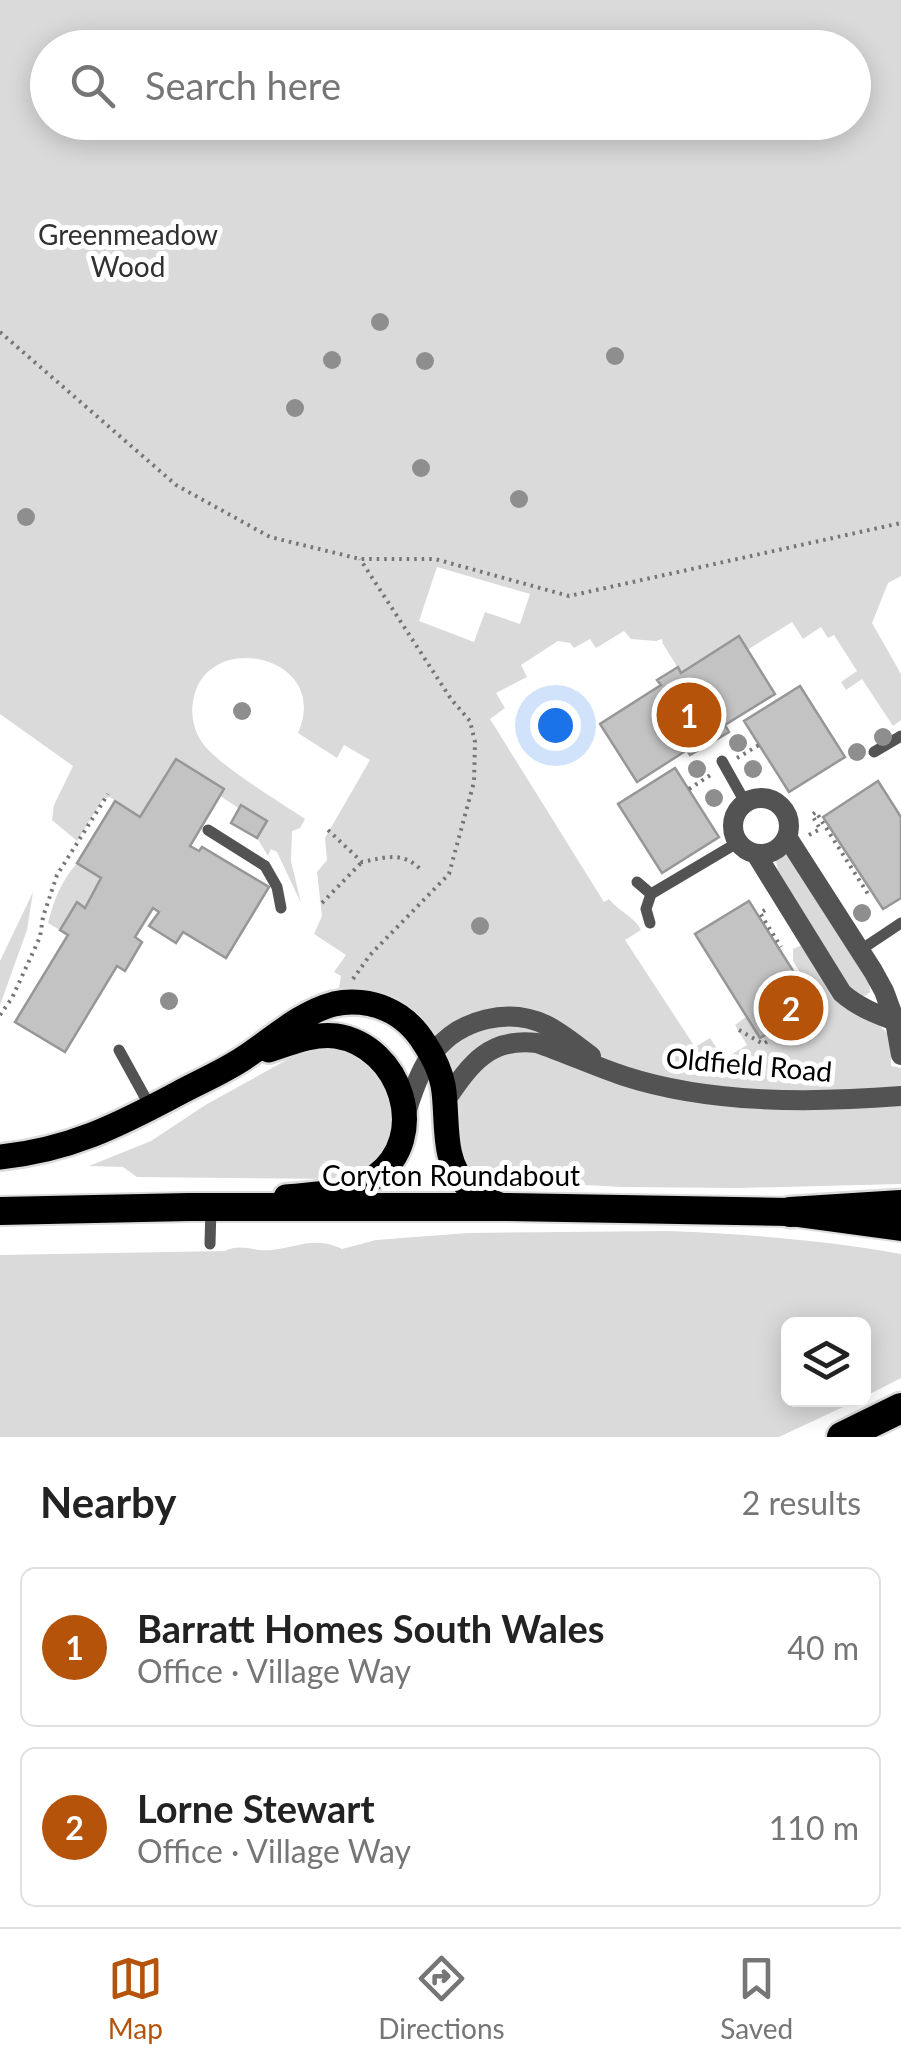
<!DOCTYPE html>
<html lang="en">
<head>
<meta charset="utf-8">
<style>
  :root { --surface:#fff; --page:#f2f2f2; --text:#222; --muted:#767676; --line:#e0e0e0; --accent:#b45309 }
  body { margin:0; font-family:Lato,sans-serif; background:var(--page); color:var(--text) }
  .controls { position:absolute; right:30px; bottom:30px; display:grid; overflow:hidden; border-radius:15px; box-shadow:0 5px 25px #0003 }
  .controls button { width:90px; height:90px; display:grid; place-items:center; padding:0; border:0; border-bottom:2px solid var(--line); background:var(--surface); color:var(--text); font:50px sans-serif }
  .you { position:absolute; left:555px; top:725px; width:35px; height:35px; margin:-25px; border:8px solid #fff; border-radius:50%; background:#1a73e8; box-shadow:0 0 0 15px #1a73e833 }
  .badge { display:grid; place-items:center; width:65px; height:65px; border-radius:50%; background:var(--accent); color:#fff; font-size:32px; font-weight:700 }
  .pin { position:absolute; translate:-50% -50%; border:5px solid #fff; box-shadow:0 2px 10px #0006 }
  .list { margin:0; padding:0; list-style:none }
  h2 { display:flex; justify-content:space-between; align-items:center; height:130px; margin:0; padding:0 40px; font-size:42px }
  h2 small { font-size:32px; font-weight:400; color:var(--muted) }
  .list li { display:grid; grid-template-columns:65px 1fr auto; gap:30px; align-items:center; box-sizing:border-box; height:160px; margin:0 20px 20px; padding:0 20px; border:2px solid var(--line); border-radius:15px }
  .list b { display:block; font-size:38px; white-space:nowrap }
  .list p { margin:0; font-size:32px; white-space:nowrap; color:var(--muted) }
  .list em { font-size:32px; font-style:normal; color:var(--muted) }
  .icon { flex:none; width:55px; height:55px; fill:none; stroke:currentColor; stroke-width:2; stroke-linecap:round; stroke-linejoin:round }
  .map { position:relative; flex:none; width:901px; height:1437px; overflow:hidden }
  .search { position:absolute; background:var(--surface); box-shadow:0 5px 25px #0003; left:30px; right:30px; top:30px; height:110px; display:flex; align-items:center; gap:25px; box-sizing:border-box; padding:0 35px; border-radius:55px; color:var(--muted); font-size:38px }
  .sheet { height:490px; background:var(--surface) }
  nav { display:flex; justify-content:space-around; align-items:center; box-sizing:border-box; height:140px; border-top:2px solid var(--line); background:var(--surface); font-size:28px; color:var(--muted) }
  nav a { display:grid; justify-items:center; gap:5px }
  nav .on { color:var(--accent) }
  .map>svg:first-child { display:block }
</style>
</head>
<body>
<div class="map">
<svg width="901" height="1437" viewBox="0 0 901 1437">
  <rect width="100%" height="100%" fill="#fff"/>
  <path fill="#dadada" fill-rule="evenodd" d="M0,0h901v576l-13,7 -16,40 29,51v46l-8,6 -31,-47 -16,11 -5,-8 16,-11 -23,-36 -6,3 -7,-11 -18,12 -11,-17 -45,28 -9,-13 -57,36 -18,-29 -1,-5 -6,2 -25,-2 -7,-8 -28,17 -6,-9 -16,9 -4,-5 -12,-2 -37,24 6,12 -31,16 9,15 -15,11 114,183 5,-3c10,13 26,18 32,31l-16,10 70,107 15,-9 14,21 23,-14 -12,-20 12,-9 31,11 6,7 17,-10 -5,-9 22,-14 -25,-40v-12l9,-4 85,88 4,10v23l10,2v116l-163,4 -115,-1 -117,-6 -42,3 -46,-152 -82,-29 5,-27 -7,-4 12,-17 -32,-21 8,-18 -5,-44 10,-12 -2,-22 45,-78 -26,-15 -7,13 -39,-25c34,-77 -89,-104 -104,-36 -4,14 -1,31 7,44 15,23 79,61 104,78l-5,9 -8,3 -1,30 10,42 -24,-51 -6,-3 -3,7 -11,-18 10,-17 -25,-15 -2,3 -20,-13 4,-7 -48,-29 -36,57 -30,-20 -7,2 -26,42 -25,-21 2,-15 19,-39 -73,-52zM48,48h806v74h-806zM437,567l93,27 -10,30 -35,-12 -11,30 -55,-21z
    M780,855h6l7,5 76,121 1,11 -5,4h-7l-7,-6 -73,-119 -2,-10z
    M77,863l24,15 -16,30 -8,-5 -17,27 -12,-7c6,-24 13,-41 29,-60z
    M33,892l-6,38 -27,75v-44z
    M323,1045l33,7 34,35c3,51 6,72 -48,92l-205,-2 -14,-10 -34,-1 62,-25 56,-37 85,-47 16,-8z
    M668,1231c78,3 156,9 233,23v124l-37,19v-73h-76v76h70l-79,37h-779v-182l225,-4c16,-8 29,1 47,-1 27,-3 42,-14 70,-1l34,-9 92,-7z"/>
  <path fill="#c3c3c3" stroke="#979797" stroke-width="2.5" d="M739,636l36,58 -50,31 4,7 -39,23 -3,-5 -50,32 -37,-58 61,-39 -4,-5 21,-13 3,6z
    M800,686l45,71 -56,35 -45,-71z
    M176,759l48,30 -34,57 9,5 3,-4 67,40 -43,71 -43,-26 -7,11 -27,-17 10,-14 -6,-4 -18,29 7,5 -17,29 -8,-5 -52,86 -50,-30 53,-87 -8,-5 17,-28 8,6 16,-30 -24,-15 38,-62 25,16z
    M675,768l44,69 -57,36 -44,-69z
    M878,781l23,36v81l-18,11 -60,-92z
    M241,805l26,16 -10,17 -26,-15z
    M749,901l65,103 -18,11 5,8 -18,12 -5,-8 -18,11 -65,-104z"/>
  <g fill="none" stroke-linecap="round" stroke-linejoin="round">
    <defs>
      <path id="primary" d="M269,1050c21,-7 45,-17 67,-14 65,10 95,101 39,141 -25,17 -61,17 -89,20
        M0,1157c69,-7 117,-31 177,-63 22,-12 46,-22 67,-36 29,-19 56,-45 90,-54 17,-4 37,-2 52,5 17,7 29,19 39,35 8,12 15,26 18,41 6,33 -3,75 24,101 11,12 24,16 39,21"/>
      <path id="trunk" d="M0,1211l189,-4h317l284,5 111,15"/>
      <path id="motorway" d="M790,1212l111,-7
        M842,1437l59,-29"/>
    </defs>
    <use href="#primary" stroke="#dbdbdb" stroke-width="30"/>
    <use href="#trunk" stroke="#dbdbdb" stroke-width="32"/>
    <use href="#motorway" stroke="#dbdbdb" stroke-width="35"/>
    <path stroke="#757575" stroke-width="4" stroke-dasharray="2.5 5" stroke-linecap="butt" d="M0,332l176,153 94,52 90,22h75l134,37 332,-73
      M737,758l22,-13
      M689,789l23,-15
      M328,830l34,32c24,-5 42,-11 60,9
      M809,835l11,-6 -8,-14 4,-3 52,82
      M322,903l40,-41
      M765,910l-5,3 21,34
      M353,979l17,-24 79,-81 25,-92 1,-40 -5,-21 -19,-22 -91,-140
      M0,1015l12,-17 28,-61 3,-20 14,-42 51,-81
      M799,1020l26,-16
      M739,1030l24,14 19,-11"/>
    <path stroke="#535353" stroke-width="11" d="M874,752l27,-16
      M722,761l23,41
      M208,830l57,36 12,21 4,21
      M637,882l14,12
      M650,923l-4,-14 5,-15 86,-51
      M859,951l42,-28
      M119,1050l32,58
      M210,1244l1,-37"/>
    <path stroke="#535353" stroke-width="20" d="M733 826a28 28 0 1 1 56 0a28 28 0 1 1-56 0Z
      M756,854l86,139c16,14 34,21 53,28l-11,-30 -11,-20 -86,-134
      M895,1021l6,34
      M445,1101c25,-36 43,-64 92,-58 29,10 57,23 87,33 86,28 188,27 277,20
      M405,1115c8,-22 14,-45 29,-63 26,-33 75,-45 112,-27 16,8 30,20 45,31"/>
    <use href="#primary" stroke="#000" stroke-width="25"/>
    <use href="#trunk" stroke="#000" stroke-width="28"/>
    <use href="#motorway" stroke="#000" stroke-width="30"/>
  </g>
  <g fill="#8e8e8e">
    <circle cx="380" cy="322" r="9"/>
    <circle cx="615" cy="356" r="9"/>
    <circle cx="332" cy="360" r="9"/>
    <circle cx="425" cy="361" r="9"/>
    <circle cx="295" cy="408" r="9"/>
    <circle cx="421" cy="468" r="9"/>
    <circle cx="519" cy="499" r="9"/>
    <circle cx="26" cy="517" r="9"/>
    <circle cx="242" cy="711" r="9"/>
    <circle cx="883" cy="737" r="9"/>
    <circle cx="738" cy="743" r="9"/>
    <circle cx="857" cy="752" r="9"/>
    <circle cx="697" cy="769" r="9"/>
    <circle cx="753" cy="769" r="9"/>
    <circle cx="714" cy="798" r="9"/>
    <circle cx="862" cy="913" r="9"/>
    <circle cx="480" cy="926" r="9"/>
    <circle cx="169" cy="1001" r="9"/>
  </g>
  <g text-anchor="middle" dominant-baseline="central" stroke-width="10" stroke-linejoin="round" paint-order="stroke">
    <g font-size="28" fill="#313131" stroke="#fff">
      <text x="128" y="234">Greenmeadow<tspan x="128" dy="32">Wood</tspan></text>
    </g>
    <g font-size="28" fill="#000" stroke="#fff">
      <text transform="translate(749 1064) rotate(5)">Oldfield Road</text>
      <text x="451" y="1175">Coryton Roundabout</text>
    </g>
  </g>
</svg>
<div class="controls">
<button><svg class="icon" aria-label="layers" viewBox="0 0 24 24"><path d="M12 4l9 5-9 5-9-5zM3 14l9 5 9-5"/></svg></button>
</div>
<div class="you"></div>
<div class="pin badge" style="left:689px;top:715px">1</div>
<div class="pin badge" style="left:791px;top:1008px">2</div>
<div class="search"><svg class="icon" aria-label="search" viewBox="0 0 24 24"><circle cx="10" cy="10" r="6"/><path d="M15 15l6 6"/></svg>Search here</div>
</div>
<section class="sheet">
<h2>Nearby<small>2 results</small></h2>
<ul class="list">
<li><span class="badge">1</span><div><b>Barratt Homes South Wales</b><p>Office · Village Way</p></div><em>40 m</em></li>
<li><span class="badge">2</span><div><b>Lorne Stewart</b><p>Office · Village Way</p></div><em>110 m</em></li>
</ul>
</section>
<nav>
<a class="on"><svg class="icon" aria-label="map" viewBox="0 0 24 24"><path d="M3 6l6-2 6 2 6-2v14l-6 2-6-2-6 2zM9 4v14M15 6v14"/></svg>Map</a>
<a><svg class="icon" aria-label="directions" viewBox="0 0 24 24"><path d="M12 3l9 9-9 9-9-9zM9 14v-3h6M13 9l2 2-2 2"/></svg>Directions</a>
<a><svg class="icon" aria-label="saved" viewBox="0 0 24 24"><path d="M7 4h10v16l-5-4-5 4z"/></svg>Saved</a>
</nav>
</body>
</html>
